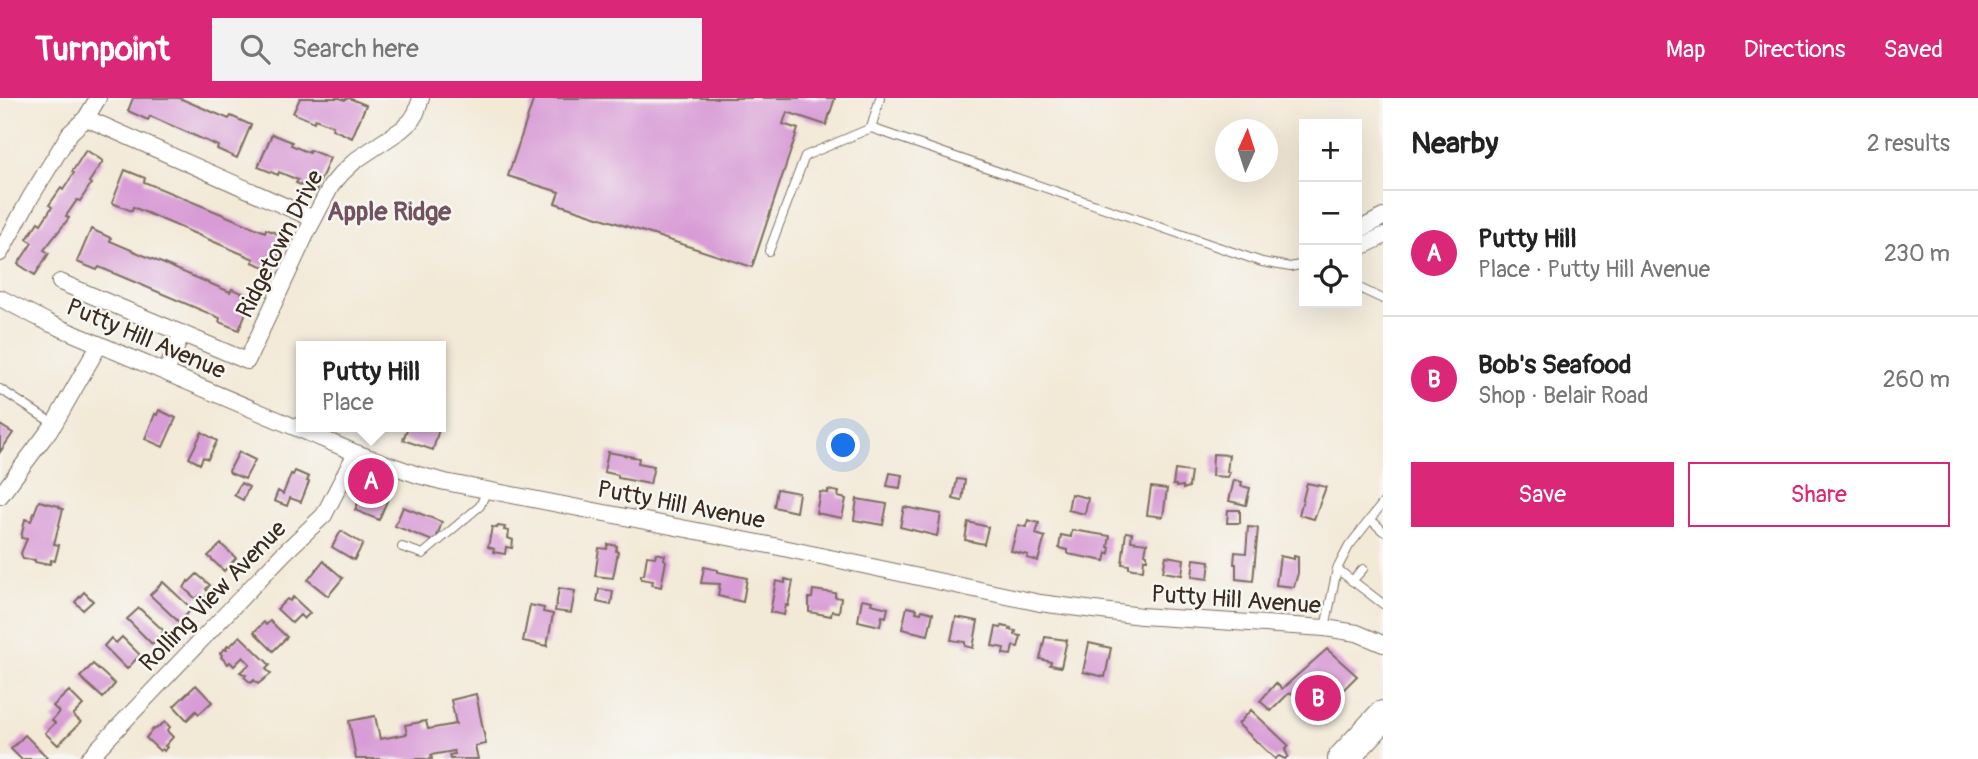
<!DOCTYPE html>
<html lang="en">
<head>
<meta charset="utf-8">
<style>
  :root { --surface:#fff; --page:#f2f2f2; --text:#222; --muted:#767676; --line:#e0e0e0; --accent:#db2777 }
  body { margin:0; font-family:Pangolin,sans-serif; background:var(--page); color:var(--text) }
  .controls { position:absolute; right:21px; top:21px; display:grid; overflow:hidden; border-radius:0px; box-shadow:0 7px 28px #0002 }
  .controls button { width:63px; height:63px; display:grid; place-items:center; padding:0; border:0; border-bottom:2px solid var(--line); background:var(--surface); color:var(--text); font:35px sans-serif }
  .compass { position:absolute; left:1215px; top:21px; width:63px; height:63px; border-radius:50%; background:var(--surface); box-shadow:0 7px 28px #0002; rotate:3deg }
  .you { position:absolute; left:844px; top:348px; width:24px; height:24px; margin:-18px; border:5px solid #fff; border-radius:50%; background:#1a73e8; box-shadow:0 0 0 10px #1a73e833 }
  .badge { display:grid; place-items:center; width:46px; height:46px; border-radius:50%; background:var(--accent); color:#fff; font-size:23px; font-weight:700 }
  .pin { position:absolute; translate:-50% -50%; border:4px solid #fff; box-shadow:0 2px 7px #0006 }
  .popup { position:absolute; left:296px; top:243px; width:150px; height:91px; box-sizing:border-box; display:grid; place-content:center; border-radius:0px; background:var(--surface); filter:drop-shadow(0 2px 5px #0005); font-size:23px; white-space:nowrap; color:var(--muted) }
  .popup b { font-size:26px; color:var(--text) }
  .popup::after { content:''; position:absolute; left:50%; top:100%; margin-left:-14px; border:14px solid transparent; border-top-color:var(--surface) }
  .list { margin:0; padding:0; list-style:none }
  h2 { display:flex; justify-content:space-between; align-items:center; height:91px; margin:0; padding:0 28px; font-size:30px }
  h2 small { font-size:23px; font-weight:400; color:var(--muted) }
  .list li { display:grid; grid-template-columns:46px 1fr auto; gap:21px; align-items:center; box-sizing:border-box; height:126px; padding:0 28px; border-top:2px solid var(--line) }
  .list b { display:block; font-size:26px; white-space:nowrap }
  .list p { margin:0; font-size:23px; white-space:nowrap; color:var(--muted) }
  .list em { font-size:23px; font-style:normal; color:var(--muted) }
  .actions { display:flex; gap:14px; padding:21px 28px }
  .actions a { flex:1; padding:16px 0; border:2px solid var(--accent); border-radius:0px; text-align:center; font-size:24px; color:var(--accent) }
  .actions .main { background:var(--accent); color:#fff }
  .icon { flex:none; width:38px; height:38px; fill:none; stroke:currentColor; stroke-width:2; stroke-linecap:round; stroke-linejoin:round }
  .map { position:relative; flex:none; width:1383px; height:661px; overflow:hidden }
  header { display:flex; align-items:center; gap:42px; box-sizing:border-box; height:98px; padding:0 35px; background:var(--accent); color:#fff }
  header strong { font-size:33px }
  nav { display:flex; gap:38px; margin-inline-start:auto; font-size:24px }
  .search { width:490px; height:63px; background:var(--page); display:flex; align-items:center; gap:18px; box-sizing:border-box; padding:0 24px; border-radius:0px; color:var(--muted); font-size:26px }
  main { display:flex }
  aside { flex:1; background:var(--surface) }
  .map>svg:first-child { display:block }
</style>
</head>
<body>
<header>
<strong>Turnpoint</strong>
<div class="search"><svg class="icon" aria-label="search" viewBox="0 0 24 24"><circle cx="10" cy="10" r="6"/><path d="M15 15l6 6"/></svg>Search here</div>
<nav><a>Map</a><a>Directions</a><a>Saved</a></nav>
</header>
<main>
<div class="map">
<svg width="1383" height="661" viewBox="0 0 1383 661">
  <rect width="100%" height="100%" fill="#f6f6f2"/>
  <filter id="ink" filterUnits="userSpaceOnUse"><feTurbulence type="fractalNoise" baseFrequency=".0143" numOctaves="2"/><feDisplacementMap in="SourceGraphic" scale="14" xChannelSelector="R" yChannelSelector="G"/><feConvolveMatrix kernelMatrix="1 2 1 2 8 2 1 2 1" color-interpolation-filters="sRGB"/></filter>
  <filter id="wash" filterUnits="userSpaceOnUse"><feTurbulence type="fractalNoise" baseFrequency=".00686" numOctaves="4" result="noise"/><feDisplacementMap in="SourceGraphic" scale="28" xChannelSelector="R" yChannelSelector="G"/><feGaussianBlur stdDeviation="1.57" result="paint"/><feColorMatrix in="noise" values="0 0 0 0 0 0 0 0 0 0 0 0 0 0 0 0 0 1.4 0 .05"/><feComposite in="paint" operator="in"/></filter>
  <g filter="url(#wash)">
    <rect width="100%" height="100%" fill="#f3e9d7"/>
    <g id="blocks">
      <path fill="#d89bd6" d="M133,0h46l50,21 2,-3 20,9 -14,33 -20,-9 1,-3 -68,-30 -2,4 -20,-9z
        M300,0h40l4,2 5,-2 17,7 -14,33 -20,-9 1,-3 -18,-7 -1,3 -21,-9z
        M534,0h301l-9,27 -39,-13 -4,12 15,5 -46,138 -197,-64 4,-11 -51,-16z
        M272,36l20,8 -1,3 18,8 1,-3 20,8 -14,33 -20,-8 2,-3 -19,-8 -1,3 -20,-8z
        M86,52l17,11 -14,21 2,2 -11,17 -3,-1 -11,16 3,2 -25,32 5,3 -14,22 -17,-11 14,-21 -5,-4 11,-17 3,2 11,-17 -3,-2 12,-17 2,2 11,-17 -2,-1z
        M125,72l20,8 -1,4 121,50 1,-3 20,8 -13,33 -21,-8 2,-3 -121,-52 -1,4 -20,-8z
        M91,131l20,9 -1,3 120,51 2,-3 20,8 -13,33 -20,-8 1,-4 -121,-51 -2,3 -20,-8z
        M159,312l17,8 -13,29 -18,-8 10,-25 2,1z
        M0,327l13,8 -13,19z
        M408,329h27l4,2 -6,21 -30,-10z
        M202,334l15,9 -9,18 -5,-2 -3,7 -11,-6z
        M239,354l16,8 -10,19 -15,-6 -1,-2z
        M608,354l31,6 -1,5 16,3 -4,18 -32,-6v-3l-14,-3z
        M1213,356l16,1 -2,17h3l-2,5 -16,-1z
        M1175,372l16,2 -2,15 -6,2v-3l-7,1v-2h-3z
        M295,373l14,6 -2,4 2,1 -8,20 -11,-4 -3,8 -13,-5 4,-10 5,3 8,-20 2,1z
        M890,375l12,2 -2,13 -13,-2z
        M957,381l8,1 -3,21 -9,-2z
        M1234,382l8,2 -1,4 9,2 -4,17 -17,-4z
        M241,385l8,4 -6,13 -9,-5z
        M1307,385l19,4 -12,32 -15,-4z
        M365,388l24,10 -10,24 -24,-10z
        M1151,389l16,2 -4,28 -16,-2z
        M777,391l22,4 -3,19 -22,-5z
        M828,392l11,2 -1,5 8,2 -4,19 -26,-5 4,-21 8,1z
        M1071,396l17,4 -3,16 -17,-4z
        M857,401l30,5 -4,21 -29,-5z
        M39,403l20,5v1l4,2 -9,35 5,1 -4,16 -4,-1 -1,4 -6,-1v1l-9,-2v-2l-12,-1 -2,-6 6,-14 -6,-1 4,-19 6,2z
        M403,409l39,15 -7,20 -40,-16z
        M904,409l37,7 -4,22 -37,-9z
        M1228,412h12v13h-13z
        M1028,422l11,3 -3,11 9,3 -7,24 -11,-3 1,-3 -17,-4 7,-26 8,2z
        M968,424l20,5 -4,17 -19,-4z
        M498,428l7,1 -1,3 5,1 -1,7 5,2 -1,8 -6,-1 -1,7 -12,-2 1,-3 -6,-2 4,-20 5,1z
        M1248,429l10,1 -5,53 -17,-2v-15h-2l1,-12 11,1z
        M1072,432l38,6 -2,11h2l-1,7 -2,-1 -2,8 -37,-7v-4l-9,-2 2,-13 10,2z
        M341,433l22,13 -9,16 -22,-13z
        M1126,434l6,1 -1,8 16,2 -2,11 2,1v4h-3l-1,11 -10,-1 -4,-1v-3l-7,-1z
        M221,446l15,14 -12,13 -16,-15z
        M608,446l9,2 -1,5 2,1 -5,26 -18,-2 4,-28 8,1z
        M656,455l9,2 -1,4 2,2 -5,26 -9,-2 1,-4 -12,-2v-4h3l3,-19 8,1z
        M1166,458l18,3 -2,16 -19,-3z
        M1280,458l14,3v-3l4,1v16l-4,14 -18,-2z
        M1194,461l16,2 -2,18 -16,-2z
        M323,463l20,17 -15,18 -20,-16z
        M704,469l14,3v2l29,6 -4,24 -25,-6 2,-12 -19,-1z
        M197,476l13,11 -4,4 3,4 -5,5 -4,-3 -4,4 -12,-11 4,-7 1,1z
        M785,481l8,2 -5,25 -2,-1 -2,10 -14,-3 6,-31 9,2z
        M163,484l29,27 -13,13 -29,-27z
        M559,490l16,3 -4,22 -16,-2z
        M599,491l14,2 -2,14 -14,-3z
        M813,492l22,3v4l6,1 -2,14 -7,-1 -1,5 -22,-4v-14h3z
        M84,494l9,9 -10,9 -8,-8z
        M293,499l17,16 -6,6 -4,-4 -8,8 -15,-14 10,-10 3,2z
        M862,501l10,2 -1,3 17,4 -2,9 -4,-1 -2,10 -22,-5z
        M530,507l14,3 -1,4 10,2 -6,32 -24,-5z
        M907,509l10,2 -1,3 5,1 1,-3 11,3 -5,22 -26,-6z
        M139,510l25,23 -12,13 -25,-25z
        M956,519l22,4 -5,27 -8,-2v-4l-14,-2z
        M270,523l17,16 -14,14 -19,-19 10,-10 2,3z
        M1002,528l9,2 -1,2 6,1 -1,4 6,1 -3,11 -5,-1 -2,9 -8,-1 1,-6 -12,-2 4,-19 5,1z
        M240,538l30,29 -4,4 5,5 -13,10 -4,-4 -3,3 -7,-6 2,-2 -6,-3 10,-8 -7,-7 -9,9 -4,-4 -2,2 -7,-7 1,-2 -2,-2 4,-4 2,1 1,-1 -1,-1 2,-3 2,1z
        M122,539l18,18 -13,14 -23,-23 7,-8 5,5z
        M1045,539l22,3 -6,27 -11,-2 1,-3 -11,-3z
        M1089,545l22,5 -6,29 -22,-5z
        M1327,551l30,27 -39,39 -22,-22 -8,1 -17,17 -11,-10 16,-18 6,6z
        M93,566l22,20 -12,14 -23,-21z
        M196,587l16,17 -13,12 -3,-3 -9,9 -13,-14z
        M69,593l14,14 -10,10 8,7 -23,23 -13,-12 10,-10 -3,-3 7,-8 -6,-6z
        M476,596l10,50 -11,2 3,13h-28l-1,-4 6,-1 -1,-3 -23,4 1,4h-76l-7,-38 26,-5 5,23 27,-5 -2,-9 21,-4 2,8 28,-5 -5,-24z
        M1251,612l38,36 -4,4 3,6 -3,3 -6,-3 -4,3 -37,-35z
        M165,624l5,5 -3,4 6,6 -8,9 2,1 -3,4 -2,-2 -2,2 -14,-13 7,-9 1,1z
        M25,637l22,22 -2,2h-24l-10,-10z"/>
    </g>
  </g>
  <g filter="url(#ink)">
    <use href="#blocks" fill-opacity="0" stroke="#7b6d5f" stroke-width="2"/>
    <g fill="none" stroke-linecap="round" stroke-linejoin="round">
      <defs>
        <path id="lane" d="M871,30l9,-30
          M769,153l36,-95 66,-28 391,134 28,5 14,-3
          M1357,189l26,12
          M0,291l54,35
          M1370,421l13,12
          M402,449l21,7 57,-48 7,-16
          M1337,471l46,35
          M1352,483l11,-12
          M1325,530l12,-59 12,-23 34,-43"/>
        <path id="street" d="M86,20l228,101
          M1357,133l26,-14
          M1357,151l26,-13
          M0,155l30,-55 40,-65 16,-15 12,-20
          M60,184l187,79 60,-129 24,-46 10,-12 15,-14 45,-30 10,-9 5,-8 5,-15
          M0,200l51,26 305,129 62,22 27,7 329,64 266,57 101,13 184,12 32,5 26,11
          M166,274l16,-39
          M0,398l54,-72 45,-79
          M88,661l195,-205 41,-39 32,-62"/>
        <path id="highway" d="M1343,661l40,-43"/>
      </defs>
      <use href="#lane" stroke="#7b6d5f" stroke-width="10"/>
      <use href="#street" stroke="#7b6d5f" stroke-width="18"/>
      <use href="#highway" stroke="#7b6d5f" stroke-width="32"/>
      <use href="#lane" stroke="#fff" stroke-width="8"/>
      <use href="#street" stroke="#fff" stroke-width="16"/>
      <use href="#highway" stroke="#fff" stroke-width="30"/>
    </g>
  </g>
  <g text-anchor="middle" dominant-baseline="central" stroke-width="5" stroke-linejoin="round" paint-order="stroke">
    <g font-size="24" fill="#3b2a1e" stroke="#f6f6f2">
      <text transform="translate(280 146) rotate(-63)">Ridgetown Drive</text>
      <text transform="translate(146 241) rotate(23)">Putty Hill Avenue</text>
      <text transform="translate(681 407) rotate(11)">Putty Hill Avenue</text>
      <text transform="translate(213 498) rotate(-46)">Rolling View Avenue</text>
      <text transform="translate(1236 502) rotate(4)">Putty Hill Avenue</text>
    </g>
    <g font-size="26" font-weight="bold" fill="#72525e" stroke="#f6f6f2">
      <text x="389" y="114">Apple Ridge</text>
    </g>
  </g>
</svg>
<div class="controls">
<button>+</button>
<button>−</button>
<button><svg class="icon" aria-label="locate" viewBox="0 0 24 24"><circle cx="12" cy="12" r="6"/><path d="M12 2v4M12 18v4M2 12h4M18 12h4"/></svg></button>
</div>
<svg class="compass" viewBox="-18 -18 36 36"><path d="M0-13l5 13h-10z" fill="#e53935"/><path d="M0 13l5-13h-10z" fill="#767676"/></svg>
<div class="you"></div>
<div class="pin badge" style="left:371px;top:383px">A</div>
<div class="popup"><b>Putty Hill</b>Place</div>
<div class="pin badge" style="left:1318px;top:600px">B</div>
</div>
<aside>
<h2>Nearby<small>2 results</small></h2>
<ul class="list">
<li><span class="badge">A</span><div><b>Putty Hill</b><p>Place · Putty Hill Avenue</p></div><em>230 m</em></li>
<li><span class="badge">B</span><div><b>Bob's Seafood</b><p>Shop · Belair Road</p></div><em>260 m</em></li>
</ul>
<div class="actions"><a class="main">Save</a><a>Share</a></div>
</aside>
</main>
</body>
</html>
